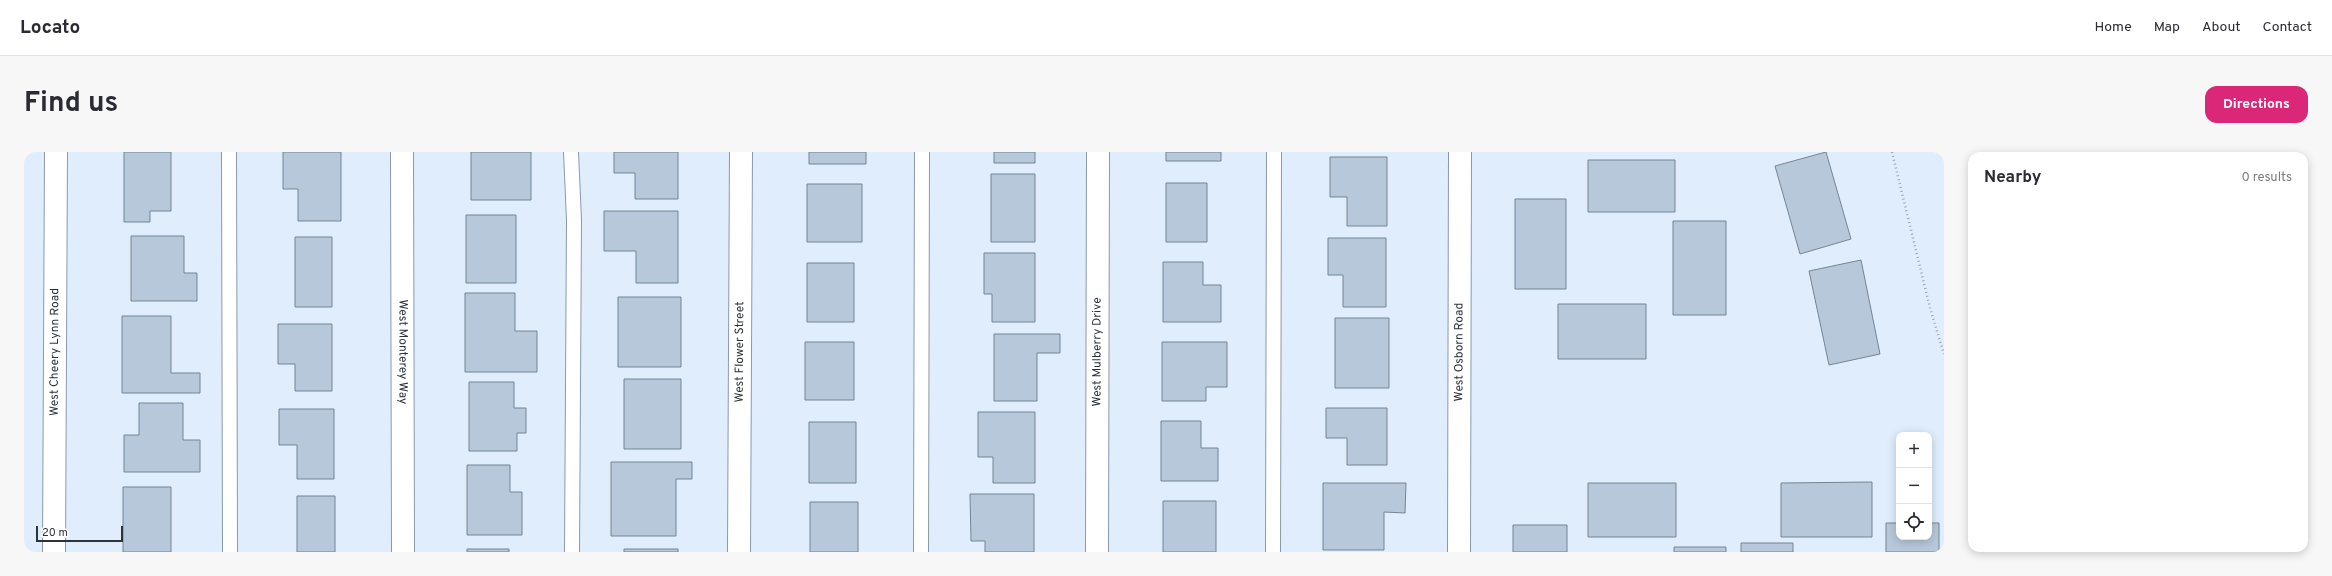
<!DOCTYPE html>
<html lang="en">
<head>
<meta charset="utf-8">
<style>
  :root { --surface:#fff; --page:#f7f7f7; --text:#2b2b33; --muted:#7c7c81; --line:#e1e1e2; --accent:#db2777 }
  body { margin:0; font-family:Overpass,sans-serif; background:var(--page); color:var(--text) }
  .controls { position:absolute; right:12px; bottom:12px; display:grid; overflow:hidden; border-radius:8px; box-shadow:0 2px 10px #0003 }
  .controls button { width:36px; height:36px; display:grid; place-items:center; padding:0; border:0; border-bottom:1px solid var(--line); background:var(--surface); color:var(--text); font:20px sans-serif }
  .scale { position:absolute; left:12px; bottom:10px; width:87px; box-sizing:border-box; padding-left:4px; border:2px solid #2c333a; border-top:0; font-size:11px; line-height:14px; white-space:nowrap; color:#2c333a; -webkit-text-stroke:3px #fff; paint-order:stroke }
  .list { margin:0; padding:0; list-style:none }
  h2 { display:flex; justify-content:space-between; align-items:center; height:52px; margin:0; padding:0 16px; font-size:17px }
  h2 small { font-size:13px; font-weight:400; color:var(--muted) }
  .icon { flex:none; width:22px; height:22px; fill:none; stroke:currentColor; stroke-width:2; stroke-linecap:round; stroke-linejoin:round }
  .map { position:relative; flex:none; width:1920px; height:400px; overflow:hidden; border-radius:12px }
  header { display:flex; align-items:center; gap:24px; box-sizing:border-box; height:56px; padding:0 20px; background:var(--surface); border-bottom:1px solid var(--line) }
  header strong { font-size:19px }
  nav { display:flex; gap:22px; margin-inline-start:auto; font-size:14px }
  .intro { display:flex; align-items:center; justify-content:space-between; box-sizing:border-box; height:96px; padding:0 24px }
  h1 { margin:0; font-size:28px }
  .button { padding:10px 18px; border-radius:12px; background:var(--accent); color:#fff; font-size:14px; font-weight:700 }
  main { display:flex; gap:24px; padding:0 24px }
  aside { flex:1; background:var(--surface); border-radius:12px; box-shadow:0 2px 10px #0003 }
  .map>svg:first-child { display:block }
</style>
</head>
<body>
<header>
<strong>Locato</strong>
<nav><a>Home</a><a>Map</a><a>About</a><a>Contact</a></nav>
</header>
<div class="intro"><h1>Find us</h1><a class="button">Directions</a></div>
<main>
<div class="map">
<svg width="1920" height="400" viewBox="0 0 1920 400">
  <rect width="100%" height="100%" fill="#dfedfc"/>
  <path fill="#b6c8d9" stroke="#758595" d="M100,0h47v59h-21v11h-26z
    M259,0h58v69h-43v-32h-15z
    M447,0h60v48h-60z
    M590,0h64v47h-43v-26h-21z
    M785,0h57v12h-57z
    M970,0h41v11h-41z
    M1142,0h55v9h-55z
    M1802,0l25,87 -51,15 -25,-88z
    M1306,5h57v69h-40v-29h-17z
    M1564,8h87v52h-87z
    M967,22h44v68h-44z
    M1142,31h41v59h-41z
    M783,32h55v58h-55z
    M1491,47h51v90h-51z
    M580,59h74v72h-42v-32h-32z
    M442,63h50v68h-50z
    M1649,69h53v94h-53z
    M107,84h53v37h13v28h-66z
    M271,85h37v70h-37z
    M1304,86h58v69h-43v-32h-15z
    M960,101h51v69h-43v-28h-8z
    M1837,108l19,94 -51,11 -20,-94z
    M1139,110h40v23h18v37h-58z
    M783,111h47v59h-47z
    M441,141h50v38h22v41h-72z
    M594,145h63v70h-63z
    M1534,152h88v55h-88z
    M98,164h49v57h29v20h-78z
    M1311,166h54v70h-54z
    M254,172h54v67h-37v-27h-17z
    M970,182h66v19h-23v48h-43z
    M781,190h49v58h-49z
    M1138,190h65v45h-21v14h-44z
    M600,227h57v70h-57z
    M445,230h45v26h12v25h-9v18h-48z
    M115,251h44v37h17v32h-76v-37h15z
    M1302,256h61v57h-40v-27h-21z
    M255,257h55v70h-37v-34h-18z
    M954,260h57v71h-42v-26h-15z
    M1137,269h40v27h17v33h-57z
    M785,270h47v61h-47z
    M587,310h81v17h-16v57h-65z
    M443,313h43v27h12v43h-55z
    M1848,330v55h-91v-54z
    M1299,331h83l-1,30 -21,-1v38h-61z
    M1564,331h88v54h-88z
    M99,335h48v65h-48z
    M946,342h64v58h-49v-11h-14z
    M273,344h38v56h-38z
    M1139,349h53v51h-53z
    M786,350h48v50h-48z
    M1862,371h13v14h30v-14h10v29h-53z
    M1489,373h54v27h-54z
    M1717,391h52v9h-52z
    M1650,395h52v5h-52z
    M443,397h42v3h-42z
    M600,397h54v3h-54z"/>
  <g fill="none" stroke-linecap="round" stroke-linejoin="round">
    <defs>
      <path id="service" d="M205,0l1,400
        M547,0l3,68 -2,332
        M897,400l1,-400
        M1249,400l1,-400"/>
      <g id="minor">
        <path id="s1" d="M378,0l1,400"/>
        <path id="s2" d="M30,400l2,-400"/>
        <path id="s3" d="M715,400l2,-400"/>
        <path id="s4" d="M1073,400l1,-400"/>
      </g>
      <g id="tertiary">
        <path id="s5" d="M1435,400l1,-400"/>
      </g>
    </defs>
    <use href="#service" stroke="#8a9aab" stroke-width="16"/>
    <use href="#minor" stroke="#8a9aab" stroke-width="24"/>
    <use href="#tertiary" stroke="#8a9aab" stroke-width="24"/>
    <path stroke="#9ca7b3" stroke-width="2.5" stroke-dasharray="1 3" stroke-linecap="butt" d="M1868,0l38,156 14,46"/>
    <use href="#service" stroke="#fff" stroke-width="14"/>
    <use href="#minor" stroke="#fff" stroke-width="22"/>
    <use href="#tertiary" stroke="#fff" stroke-width="22"/>
  </g>
  <g text-anchor="middle" dominant-baseline="central" stroke-width="4" stroke-linejoin="round" paint-order="stroke">
    <g font-size="12" fill="#2c333a" stroke="#fff">
      <text stroke="none"><textPath href="#s2" startOffset="200">West Cheery Lynn Road</textPath></text>
      <text stroke="none"><textPath href="#s1" startOffset="200">West Monterey Way</textPath></text>
      <text stroke="none"><textPath href="#s3" startOffset="200">West Flower Street</textPath></text>
      <text stroke="none"><textPath href="#s4" startOffset="200">West Mulberry Drive</textPath></text>
      <text stroke="none"><textPath href="#s5" startOffset="200">West Osborn Road</textPath></text>
    </g>
  </g>
</svg>
<div class="controls">
<button>+</button>
<button>−</button>
<button><svg class="icon" aria-label="locate" viewBox="0 0 24 24"><circle cx="12" cy="12" r="6"/><path d="M12 2v4M12 18v4M2 12h4M18 12h4"/></svg></button>
</div>
<div class="scale">20 m</div>
</div>
<aside>
<h2>Nearby<small>0 results</small></h2>
<ul class="list">
</ul>
</aside>
</main>
</body>
</html>
